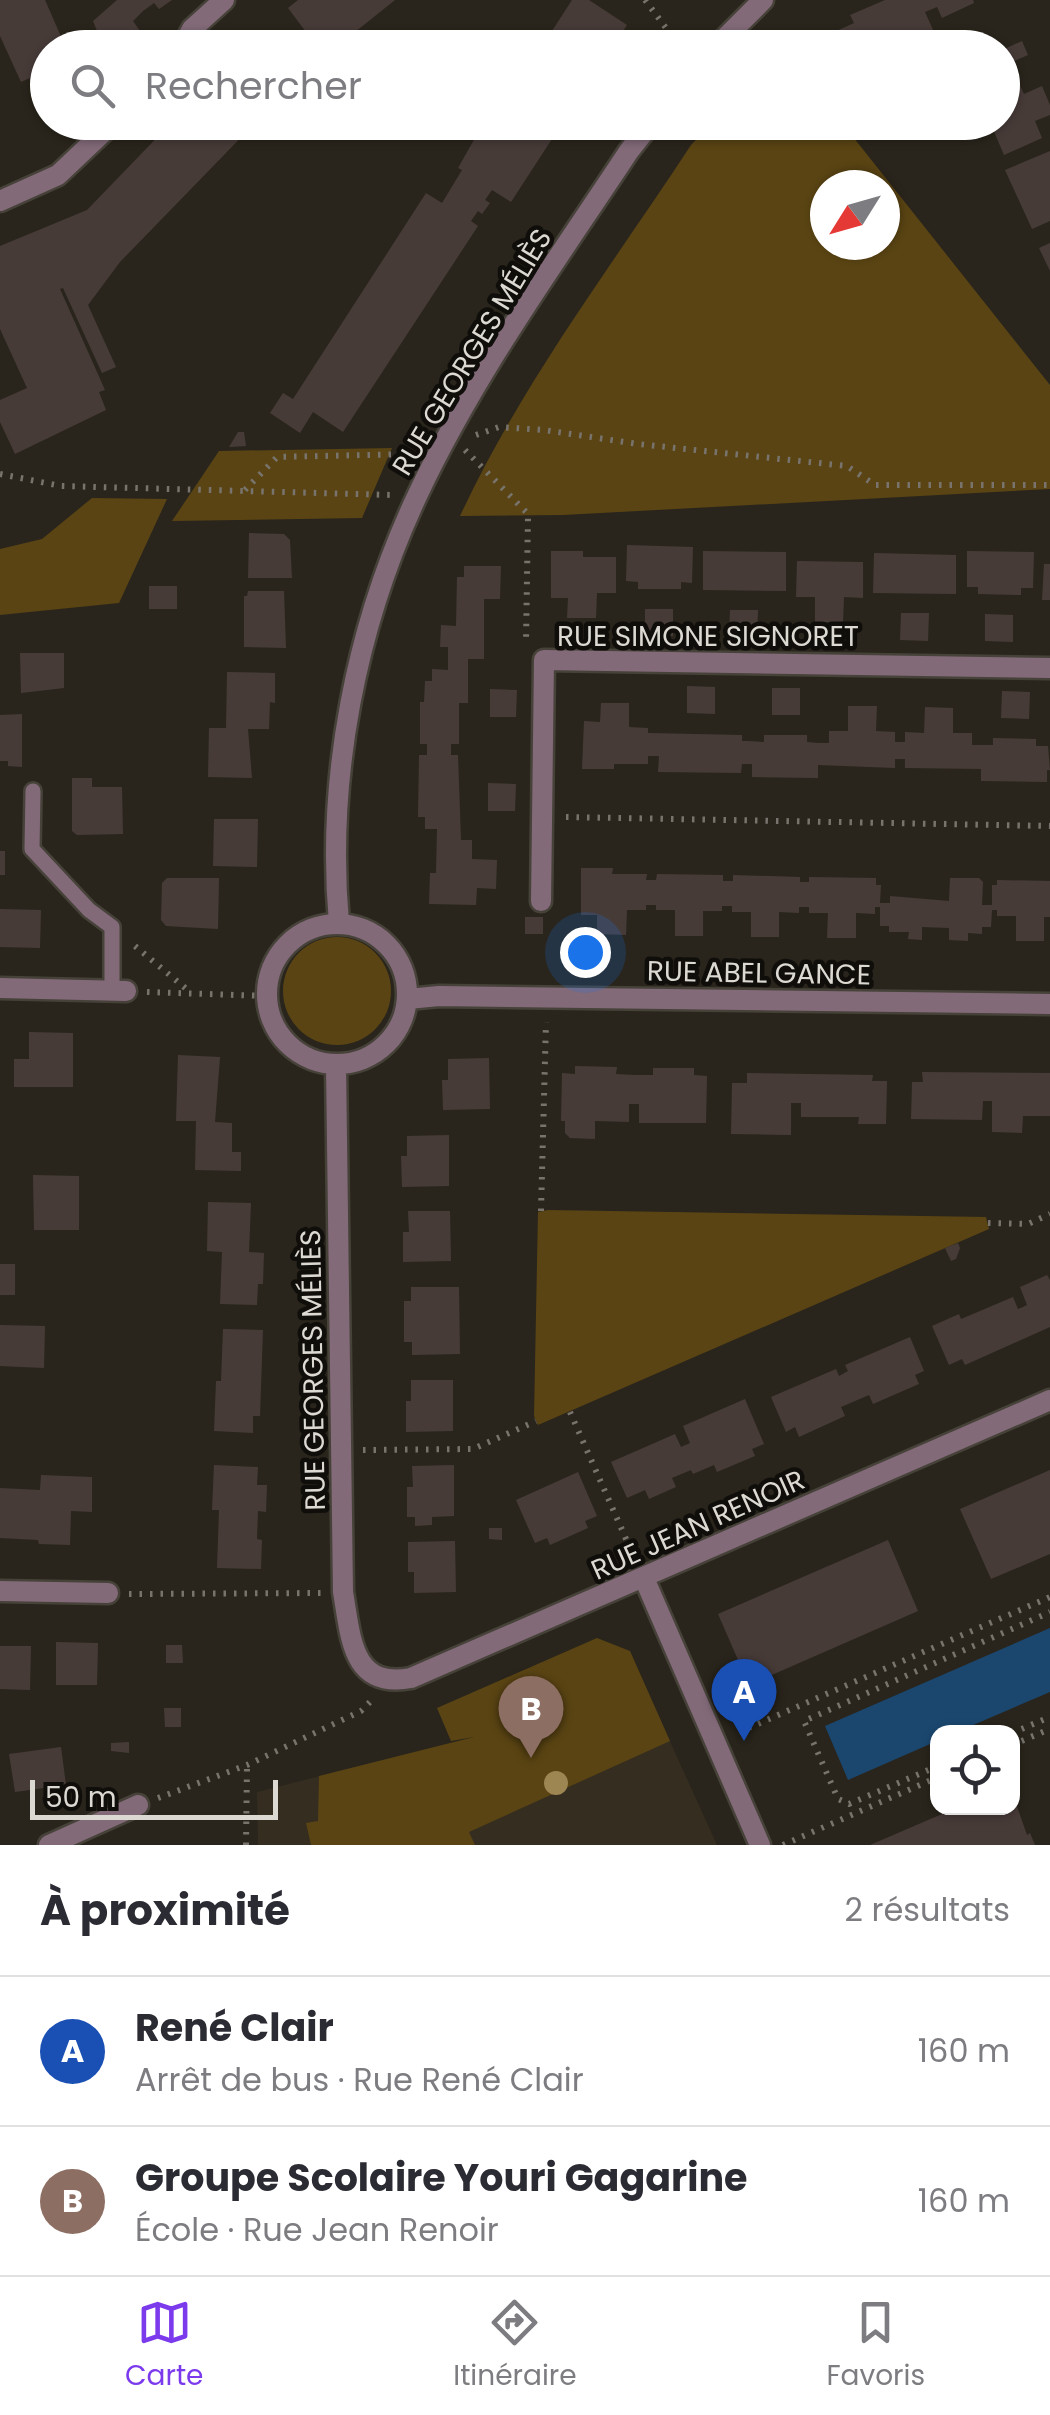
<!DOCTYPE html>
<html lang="fr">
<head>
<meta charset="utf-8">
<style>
  :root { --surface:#fff; --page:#f2f2f3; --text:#2b2b33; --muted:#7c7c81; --line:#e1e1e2; --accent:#7c3aed }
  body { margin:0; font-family:Poppins,sans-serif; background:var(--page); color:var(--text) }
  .controls { position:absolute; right:30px; bottom:30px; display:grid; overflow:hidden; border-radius:20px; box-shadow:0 2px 8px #0004 }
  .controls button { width:90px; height:90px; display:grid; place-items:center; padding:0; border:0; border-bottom:2px solid var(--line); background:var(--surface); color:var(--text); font:50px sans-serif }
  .compass { position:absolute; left:810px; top:170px; width:90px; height:90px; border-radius:50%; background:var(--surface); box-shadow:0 2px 8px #0004; rotate:233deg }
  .scale { position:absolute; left:30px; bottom:25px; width:248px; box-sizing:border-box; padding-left:10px; border:5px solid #dcd9d3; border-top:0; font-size:28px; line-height:35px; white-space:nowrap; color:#dcd9d3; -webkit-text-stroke:8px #100e0a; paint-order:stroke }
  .you { position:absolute; left:585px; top:952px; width:35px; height:35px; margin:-25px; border:8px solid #fff; border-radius:50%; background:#1a73e8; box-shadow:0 0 0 15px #1a73e833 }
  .badge { display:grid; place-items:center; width:65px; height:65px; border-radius:50%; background:var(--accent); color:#fff; font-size:32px; font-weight:700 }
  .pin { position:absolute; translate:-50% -82px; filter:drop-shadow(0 2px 5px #0008) }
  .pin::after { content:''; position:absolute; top:52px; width:35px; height:30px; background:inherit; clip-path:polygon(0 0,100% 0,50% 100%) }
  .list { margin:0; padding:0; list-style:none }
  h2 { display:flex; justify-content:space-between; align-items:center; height:130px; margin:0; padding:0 40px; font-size:42px }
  h2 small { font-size:32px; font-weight:400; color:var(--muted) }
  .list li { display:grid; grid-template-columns:65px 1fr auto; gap:30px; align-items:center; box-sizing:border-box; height:150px; padding:0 40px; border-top:2px solid var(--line) }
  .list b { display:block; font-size:38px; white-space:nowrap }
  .list p { margin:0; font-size:32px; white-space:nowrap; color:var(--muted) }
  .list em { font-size:32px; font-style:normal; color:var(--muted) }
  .icon { flex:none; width:55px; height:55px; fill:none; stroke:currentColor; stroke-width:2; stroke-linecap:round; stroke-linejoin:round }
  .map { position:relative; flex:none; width:1050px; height:1845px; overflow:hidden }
  .search { position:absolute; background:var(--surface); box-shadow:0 2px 8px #0004; left:30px; right:30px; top:30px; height:110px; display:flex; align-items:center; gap:25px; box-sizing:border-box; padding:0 35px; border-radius:55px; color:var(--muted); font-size:38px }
  .sheet { height:430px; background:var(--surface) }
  nav { display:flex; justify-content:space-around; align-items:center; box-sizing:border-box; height:140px; border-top:2px solid var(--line); background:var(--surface); font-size:28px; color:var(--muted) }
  nav a { display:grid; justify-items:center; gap:5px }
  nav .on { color:var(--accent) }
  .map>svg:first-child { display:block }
</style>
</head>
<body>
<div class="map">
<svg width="1050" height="1845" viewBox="0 0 1050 1845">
  <rect width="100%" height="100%" fill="#29251c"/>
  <path fill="#352d1f" d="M648,1693l69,152h-459l-1,-53z"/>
  <path fill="#5a4413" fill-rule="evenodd" d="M712,123h130l208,262v104l-487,26 -103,1c62,-133 151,-249 231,-371zM825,185h60v60h-60z
    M392,448l-30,70 -190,3 47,-70z
    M92,498l75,1 -48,104 -119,12v-66l42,-10z
    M283 991a54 54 0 1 1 108 0a54 54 0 1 1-108 0Z
    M548,1210l438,7 3,12 -451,196 -4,-9 4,-204z
    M597,1638l33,13 40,90 -201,91 6,13h-164l-5,-22 12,-2 1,-45 155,-39 -23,4 -14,-33z"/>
  <path fill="#1b476f" d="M1050,1628v64l-93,40h-19l-1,9 -89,39 -23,-54z"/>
  <path fill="#473b38" d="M0,0h45l21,48h-18v22l-27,12 -21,-46z
    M117,0h55l-13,9 -5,-6 -11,8 -10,10 7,10 -22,17h-14l-11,-27z
    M298,0h97l-60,48h-17l-30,-40z
    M572,0h17l38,25 -15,23h-71z
    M885,0h88l1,3 -32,15 -5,-11 -12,5 9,20 -33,14 -5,-11 -11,5 3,8h-62l-5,-10 33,-15 -4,-8z
    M1022,41l6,14 -18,8 14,31 18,-8 8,19v10l-15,6 7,17 -38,17 -14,-33h12v-72z
    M172,122h84l-136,140 -32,43 28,62 -14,6 -39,-85 -3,1 45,101 -6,2 7,18 -91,44 -15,-32v-22l27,-12 -27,-59v-83l87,-36z
    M492,122h71l-52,80 -19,-12 -7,10 5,3 -8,11 -4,-3 -7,10 7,5 -135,206 -30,-20 -13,21 -30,-20 13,-20 10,6 133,-206 16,10 20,-33 -4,-2 17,-30 5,2z
    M1050,151v70l-18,8 -27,-59z
    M1050,243v28l-11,-23z
    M238,432h6l2,14 -17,1z
    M249,533l35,1 6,6 2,38h-44z
    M627,545l66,2 -1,36 -11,-1v7h-43v-7l-12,-1z
    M551,551h32v6h33v36h-19l-1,25h-29l1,-20h-17z
    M703,551l83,1v39l-83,-1z
    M967,551l67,1 -1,36h-12v7l-43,-1v-7h-11z
    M874,553l82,2v39l-83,-1z
    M797,561l66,1v36l-19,-1 -1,25h-28v-25h-19z
    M1044,564h6v36h-8z
    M464,566h37l-1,33h-16v60h-16v44h-9v41h-8v11h7l3,85h11v19l25,1 -1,29 -19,-1 -1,17 -47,-1 1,-31h6l1,-44h-12v-12h-7l1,-62h8v-11h-7v-42h4l1,-21h7v-12l16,1v-23h-8l1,-22 15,1 1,-49h7z
    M149,586h28v23h-28z
    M248,591h36l2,57 -42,-1v-51h3z
    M645,609h28v27h-28z
    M730,610h28l-1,28 -28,-1z
    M901,613h28l-1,28 -28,-1z
    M985,614l28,1v27l-28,-1z
    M20,653h44v35l-43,5z
    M227,672l48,1v30l-5,-1 -1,27h-21l4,49 -44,-1 1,-49h17z
    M687,686l28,1v27l-28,-1z
    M772,688h28v27h-28z
    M490,689l27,1 -1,27h-26z
    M1002,691l28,1 -1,27 -28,-1z
    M601,703h28v24l19,1v5l94,2v6h5l17,1v-7h43v7l11,1h11v-12h19v-25h29l-1,25 19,1v10h10v-10l19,1 1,-26 28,1v25h19v12h21v-7l43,1v7h12l2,24h-3v12l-66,-1v-12l-76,-1v-9h-10v9l-77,-3v13l-66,-1v-13h-10l-1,9 -83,-1 1,-16h-11v8h-34v5h-32l2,-48 16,1z
    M22,714v53l-14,-1v-5h-8v-46z
    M72,778h20v9h30l1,47 -46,1 -5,-4z
    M488,783l28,1 -1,27h-27z
    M214,819h44l-1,48 -44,-1z
    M0,851h5v24h-5z
    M581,868h32l-1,6h35l-1,6h10l1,-6 66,1v6h10v-6l67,2v5h9v-5l67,1v7h5l-1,18h10v-7l59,5 1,-23h29l4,4 -1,23h10v-20h5v-5l53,1v36h-6v24h-28v-25h-19v-6h-5l-1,17h-9v7l-14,-1v8l-19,-1v-12l-27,-1v13l-14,-1 1,-7h-20v-6h-9v-19h-5v7l-19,-1v25h-29l1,-25h-19v-6h-10v6l-20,-1v25h-28v-25h-19v-6h-10v5h-19v25h-28v-26h-19v-5h-10v5h-19l-1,25 -29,-1v-19h-16z
    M167,878h52l-1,51 -52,-3 -5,-6 1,-37z
    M0,909l41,1 -1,38 -40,-1z
    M525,917h18v17h-18z
    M29,1032l44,1v54h-59v-28h15z
    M178,1055l42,2 -5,65 17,1v29h9v19l-46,-1 1,-49h-20z
    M489,1058l1,51 -47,1 -1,-30h6v-21z
    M575,1066l42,1 -1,7 19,1h18v-7h41v7l13,1 -1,47h-67v-19h-10v18l-34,-1v18l-25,-1 -5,-5v-12h-4l1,-48 13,1z
    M922,1072l128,1v43h-27l-1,17 -30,-1v-31h-9l-1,19 -71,-1 1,-37h11z
    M747,1073l126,2 -1,6h15l-1,43h-28l1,-7h-58v-14h-10v32l-60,-1 1,-51h15z
    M449,1135v51l-47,1 -1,-31h6v-20z
    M33,1175l46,1v54h-45z
    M208,1202l43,1 -2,49 15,1 -1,31h-5l-1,21 -37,-1 2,-52 -15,-1z
    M408,1211h42l1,50 -48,1v-30h6z
    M958,1243l2,5 -4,11 -5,2 -6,-13z
    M0,1264h15v31h-15z
    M1047,1275l3,5v47l-85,38 -3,-6 -13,6 -17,-39 27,-12 2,5 52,-22 5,12 5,-2 4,-2 -7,-18z
    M411,1287h48l1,67 -48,1v-13h-8v-41h7z
    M0,1325l45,1 -1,42 -44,-2z
    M223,1329l40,1 -3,86h-7v17l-39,-2 2,-50h5z
    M910,1337l14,34 -9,4 4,9 -46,20 -4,-9 -28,12 4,9 -46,21 -4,-10 -9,5 -15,-35 65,-28 3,7 9,-5 -3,-6z
    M411,1380h42v51l-47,1v-31h5z
    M745,1399l19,45 -12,5 3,7 -38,16 -3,-7 -21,9 -2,-4 -19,8 4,9 -27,12 -4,-9 -18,8 -16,-36 64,-28 6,13 9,-4 -7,-17z
    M214,1465l44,2 -1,18h10l-1,27 -8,-1 -1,28 5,1 -1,29 -44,-1 2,-58h-7z
    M454,1465v51l-22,1v8l-17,1v-9h-8v-30h6l-1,-21z
    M1050,1470v84l-59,25 -31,-70z
    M578,1472l19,44 -12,5 3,7 -38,17 -3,-7 -12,5 -19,-43z
    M41,1475l51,2v35l-21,-1 -1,34 -31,-1 -1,-4 -38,-2v-50l40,2z
    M489,1528h13v12l-13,-1z
    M888,1540l30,71 -169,74 -31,-71z
    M455,1541l1,51 -42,1v-21h-6v-30z
    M56,1642l42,1 -1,42h-41z
    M166,1645h16l1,18h-17z
    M0,1646h31l-1,44 -30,-1z
    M164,1708h17v19h-16z
    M129,1742v11l-18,-2v-8z
    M61,1747l5,38 -51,7 -6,-38z
    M1012,1792l15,43 3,-2 5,12h-165l86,-37h56z"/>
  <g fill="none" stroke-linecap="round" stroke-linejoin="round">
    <defs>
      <path id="lane" d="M33,791l-1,58 57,61 23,17v64"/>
      <path id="street" d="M182,48l10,-19 32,-29
        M715,48l48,-48
        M0,201l58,-26 56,-53
        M541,901l3,-241 506,8
        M339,923c-13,-145 17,-298 79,-429 57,-121 137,-231 211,-343l23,-29
        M267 994a70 70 0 1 1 140 0a70 70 0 1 1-140 0Z
        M0,988l126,3
        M408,999l31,-3 611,8
        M336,1065l7,527c8,45 8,97 68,86l639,-278
        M644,1578l116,267
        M0,1591l108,2
        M49,1845l89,-40"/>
    </defs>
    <use href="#lane" stroke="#464239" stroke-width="20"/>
    <use href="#street" stroke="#464239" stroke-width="25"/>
    <path stroke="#78746d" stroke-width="6" stroke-dasharray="2.5 8" stroke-linecap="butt" d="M645,0l36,48
      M476,435l23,-8 45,3 94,14 209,22 28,19h175
      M465,450l63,64 -2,128
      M0,474l61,12 331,9
      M245,490l32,-33 132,-3
      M566,817l484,9
      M135,946l55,46
      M147,992l120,4
      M541,1211l5,-189
      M988,1223l40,1 22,-10
      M570,1412l64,145
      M363,1450l110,-1 63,-28
      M129,1594l193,-1
      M739,1732l311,-135
      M1012,1733l38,-16
      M1012,1745l38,-16
      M938,1766l-89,38 -11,-5 -34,-78 246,-109
      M158,1798l89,-33 114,-54 11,-11
      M246,1845l1,-80
      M783,1845l155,-68"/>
    <use href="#lane" stroke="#836a79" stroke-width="15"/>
    <use href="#street" stroke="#836a79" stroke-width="20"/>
  </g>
  <circle fill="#9e8653" cx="556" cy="1783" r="12"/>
  <g text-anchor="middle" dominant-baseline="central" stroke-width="9" stroke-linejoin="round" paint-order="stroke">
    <g font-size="28" fill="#dcd9d3" stroke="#100e0a">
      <text transform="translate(472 352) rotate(-59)">RUE GEORGES MÉLIÈS</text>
      <text x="708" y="636">RUE SIMONE SIGNORET</text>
      <text transform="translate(759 973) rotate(1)">RUE ABEL GANCE</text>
      <text transform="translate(313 1370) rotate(-91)">RUE GEORGES MÉLIÈS</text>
      <text transform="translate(698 1525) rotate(-24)">RUE JEAN RENOIR</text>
    </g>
  </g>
</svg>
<div class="controls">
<button><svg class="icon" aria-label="locate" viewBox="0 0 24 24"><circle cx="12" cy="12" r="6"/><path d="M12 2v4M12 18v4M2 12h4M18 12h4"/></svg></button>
</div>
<svg class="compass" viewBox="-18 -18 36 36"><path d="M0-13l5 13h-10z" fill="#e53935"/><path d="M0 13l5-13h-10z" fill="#7c7c81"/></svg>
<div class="scale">50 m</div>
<div class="you"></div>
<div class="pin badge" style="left:744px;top:1741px;background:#1a4fb4">A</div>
<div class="pin badge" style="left:531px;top:1758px;background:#8d6e63">B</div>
<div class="search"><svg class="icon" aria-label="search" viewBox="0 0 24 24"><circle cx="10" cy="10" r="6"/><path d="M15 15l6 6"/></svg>Rechercher</div>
</div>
<section class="sheet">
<h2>À proximité<small>2 résultats</small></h2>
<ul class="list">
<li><span class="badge" style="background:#1a4fb4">A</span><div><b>René Clair</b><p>Arrêt de bus · Rue René Clair</p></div><em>160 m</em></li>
<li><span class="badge" style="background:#8d6e63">B</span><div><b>Groupe Scolaire Youri Gagarine</b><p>École · Rue Jean Renoir</p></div><em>160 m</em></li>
</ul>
</section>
<nav>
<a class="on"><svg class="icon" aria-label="map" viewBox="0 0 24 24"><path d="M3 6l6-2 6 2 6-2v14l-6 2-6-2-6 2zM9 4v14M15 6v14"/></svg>Carte</a>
<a><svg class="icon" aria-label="directions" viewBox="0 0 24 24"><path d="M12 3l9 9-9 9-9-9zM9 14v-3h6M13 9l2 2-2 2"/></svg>Itinéraire</a>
<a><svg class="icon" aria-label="saved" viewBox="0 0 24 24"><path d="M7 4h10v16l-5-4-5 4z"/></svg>Favoris</a>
</nav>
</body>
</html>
